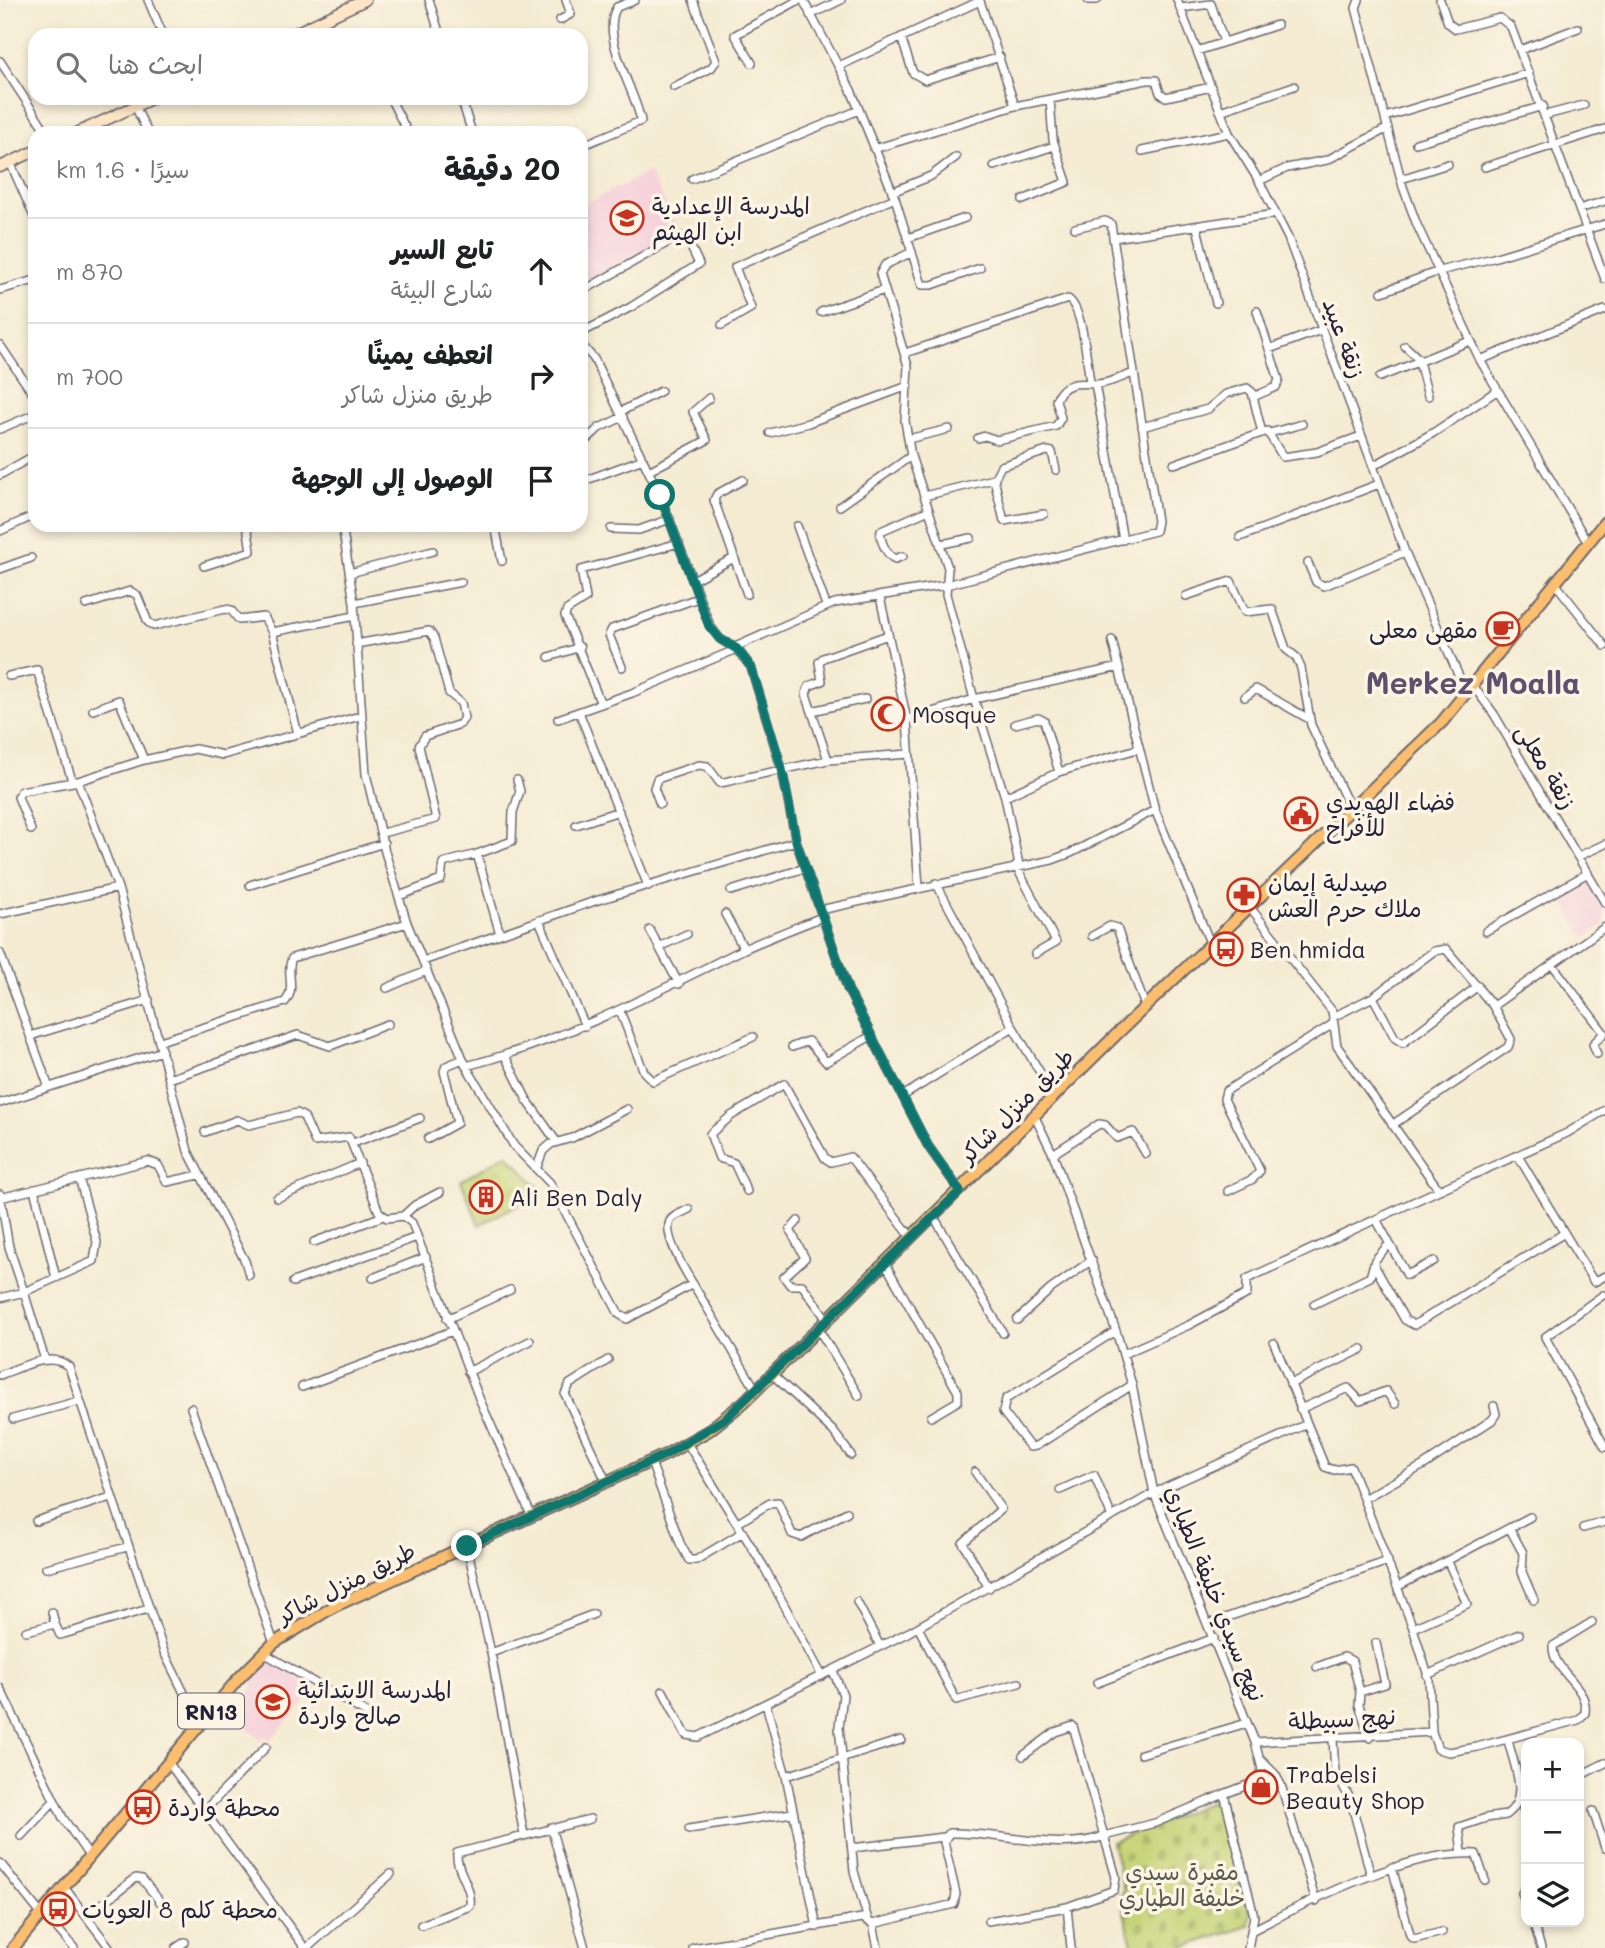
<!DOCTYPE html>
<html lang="ar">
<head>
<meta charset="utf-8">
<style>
  :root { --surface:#fff; --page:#f2f2f2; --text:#202124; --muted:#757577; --line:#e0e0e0 }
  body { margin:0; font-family:Mali,"Playpen Sans Arabic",sans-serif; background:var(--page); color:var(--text); direction:rtl }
  .controls { position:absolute; right:21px; bottom:21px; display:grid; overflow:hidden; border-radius:14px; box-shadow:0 4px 10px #0003 }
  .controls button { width:63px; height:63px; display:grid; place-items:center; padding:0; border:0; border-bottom:2px solid var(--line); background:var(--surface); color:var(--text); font:35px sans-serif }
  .stop { position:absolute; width:21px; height:21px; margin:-16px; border:5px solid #0f766e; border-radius:50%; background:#fff }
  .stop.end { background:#0f766e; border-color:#fff; box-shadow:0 2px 7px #0008 }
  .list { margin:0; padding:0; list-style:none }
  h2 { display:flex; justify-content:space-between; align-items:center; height:91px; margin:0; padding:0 28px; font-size:30px }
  h2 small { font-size:23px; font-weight:400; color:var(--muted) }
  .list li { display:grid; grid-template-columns:46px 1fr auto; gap:21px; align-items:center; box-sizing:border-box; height:105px; padding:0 28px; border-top:2px solid var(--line) }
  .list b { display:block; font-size:26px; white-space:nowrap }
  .list p { margin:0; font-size:23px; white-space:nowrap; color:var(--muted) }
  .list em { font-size:23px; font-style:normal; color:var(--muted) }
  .icon { flex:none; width:38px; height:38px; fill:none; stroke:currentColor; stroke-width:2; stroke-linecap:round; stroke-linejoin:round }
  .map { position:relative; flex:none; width:1605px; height:1948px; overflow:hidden; direction:ltr }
  .search { position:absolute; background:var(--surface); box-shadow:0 4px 10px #0003; left:28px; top:28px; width:560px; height:77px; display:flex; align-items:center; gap:18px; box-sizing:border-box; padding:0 24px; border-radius:21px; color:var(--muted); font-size:26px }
  .panel { position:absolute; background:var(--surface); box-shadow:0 4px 10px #0003; left:28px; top:126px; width:560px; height:406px; border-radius:21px; direction:rtl }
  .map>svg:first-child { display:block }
</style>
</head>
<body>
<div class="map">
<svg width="1605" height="1948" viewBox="0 0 1605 1948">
  <defs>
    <pattern id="cemetery-stones" width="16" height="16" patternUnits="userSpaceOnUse" patternTransform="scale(1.75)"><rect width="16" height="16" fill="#c4d375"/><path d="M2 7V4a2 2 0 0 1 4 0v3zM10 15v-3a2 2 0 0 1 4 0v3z" fill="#a8b566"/></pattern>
    <pattern id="park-crowns" width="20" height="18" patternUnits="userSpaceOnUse" patternTransform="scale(1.75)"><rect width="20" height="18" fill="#c4d375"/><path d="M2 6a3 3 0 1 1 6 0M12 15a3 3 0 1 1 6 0" fill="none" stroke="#a8b566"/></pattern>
  </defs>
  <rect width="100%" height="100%" fill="#fcf5e5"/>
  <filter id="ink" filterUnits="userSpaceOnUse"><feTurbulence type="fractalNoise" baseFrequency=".0143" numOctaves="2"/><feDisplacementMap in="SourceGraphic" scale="14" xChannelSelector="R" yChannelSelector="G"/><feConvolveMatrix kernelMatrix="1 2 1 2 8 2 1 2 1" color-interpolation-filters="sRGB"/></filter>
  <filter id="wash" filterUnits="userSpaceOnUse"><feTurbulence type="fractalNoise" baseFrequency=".00686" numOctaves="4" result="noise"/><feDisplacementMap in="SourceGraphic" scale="28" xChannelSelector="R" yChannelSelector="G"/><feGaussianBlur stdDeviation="1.57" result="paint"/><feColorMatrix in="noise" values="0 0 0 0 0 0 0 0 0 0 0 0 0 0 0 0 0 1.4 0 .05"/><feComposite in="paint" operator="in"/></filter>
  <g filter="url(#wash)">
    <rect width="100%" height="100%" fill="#f4ebd2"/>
    <path fill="#f5cfda" d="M649,172l30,58 -98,56v-80z
      M1583,878l5,3 17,30v13l-20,14 -27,-45z
      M269,1662l48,27 -47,51 -6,-5 -3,5 -30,-25 22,-27 -1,-7z"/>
    <path fill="url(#cemetery-stones)" stroke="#737a58" stroke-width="2" d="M1218,1799l4,3 28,111 -1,13 -69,22h-47l-13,-53 4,-4 -12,-49z"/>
    <path fill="url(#park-crowns)" stroke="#737a58" stroke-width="2" d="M507,1154l36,38 -64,33 -18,-44z"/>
  </g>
  <g filter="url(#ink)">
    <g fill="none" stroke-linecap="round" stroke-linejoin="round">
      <defs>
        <path id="street" d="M148,0l15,35
          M429,0l11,35
          M803,0l48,90 44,108 27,87h10l48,-17
          M1088,0h9
          M1177,0l52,133 30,48 29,57 117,314 62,143
          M1359,0l-3,8 47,179 14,38 63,135 108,183
          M1440,0l8,23 8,6 44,-11 11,9 94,252
          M1181,8l30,-4 13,38
          M810,15l31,-15
          M560,20l11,-6 -5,-14
          M901,37l12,36 12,7 75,-23
          M1520,50l58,-22
          M1197,51l80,-26
          M0,61l47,72
          M752,63l-17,-28 64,-35
          M839,66l141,-65 35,105
          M581,82h1
          M674,87l37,-19 5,-7 -23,-61
          M390,98l18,35
          M461,98l11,35
          M135,106l13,27
          M1220,111l74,-25
          M1546,115l38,-10
          M1385,117l144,-44
          M1416,143l127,-37
          M581,146l60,-25c-5,-29 -42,-86 -24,-114l18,-7
          M874,149l141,-43 132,-26h9l4,13 6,4 45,-10
          M1142,151l87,-18
          M10,162l25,57
          M994,166l60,-20
          M1485,167l120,-38
          M692,179l167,-69
          M1401,179l47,-15
          M1259,181l28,-13 40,-8 61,-32
          M892,192l39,-16 25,-19
          M1023,200l44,-18 -14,-42 -3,-41
          M1579,209l26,-8
          M1197,228l19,75
          M908,238l57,-20
          M1113,238l163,-24
          M912,252l-27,13 -5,9 28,92 -3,55 6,35 37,112 -2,26 28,105 145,-32
          M0,290l35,-10
          M581,292l98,-56 8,3 12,25 -68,43 -50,26
          M1382,292l57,-21 54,-13 112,-34
          M821,312l63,-22
          M722,325l29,-17 -16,-41 160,-69
          M581,344l13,15 66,136 50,131 10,13 17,10 14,18 31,103 14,71 52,149 80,156 32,45
          M0,345l35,52
          M1405,346l13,12 10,38
          M1269,349l52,-19
          M905,353l163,-54c15,9 19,64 22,83
          M1480,360l125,-50
          M1380,377l90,-36
          M1095,384l28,156
          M1253,397l23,-10 3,-7 -22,-69
          M620,412l41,-21
          M1142,427l66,-18 18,-15 21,-6 5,4 10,41
          M0,429l35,-15
          M770,433l38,-10 100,-37
          M1270,433l32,-9
          M978,438l7,-2 12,4 59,-14 5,-8 -5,-18c7,-19 24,-17 39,-16 11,1 29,-8 39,-11
          M908,439l41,-10
          M581,445l18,-17 24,-11
          M1174,464l93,-33 16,26 34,-5 44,-16
          M1373,466l60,-33 65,-43
          M649,471l58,-31 -14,-28 16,-14
          M0,475l35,-20
          M994,479l10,42 40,-7
          M743,480l-26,14 -3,6 33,94
          M581,482l62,-23
          M924,496l70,-17 7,-13 46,-15 5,1 4,18
          M840,506l71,-50
          M342,525l12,78 12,171 19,78 22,71 59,143 48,80 36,37 69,131 8,5 66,-35 63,106
          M495,525l7,36
          M797,526l29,79
          M611,529l28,1 31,-11
          M0,531l35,-16
          M1240,537l139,-53
          M942,544l29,-6
          M903,556l-8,3c-8,-3 -16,-20 -14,-28l48,-21
          M1308,563l8,19 8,4 81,-34
          M204,566l47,-15 -4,-26
          M0,569l31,-11
          M350,573l83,-22
          M693,580l41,-22
          M1555,583l50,63
          M1186,596l45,-15 14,31 27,-3 14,40 10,8 5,11 10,57 40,85
          M880,597l27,123 12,167
          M354,603l107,-21
          M86,605l44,-14 7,4 11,27 6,4 71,-17 6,1 8,10 25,-3 8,15 83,-16
          M272,632l26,102
          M1112,640l43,170 56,135
          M356,644l73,-13 5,7 15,55 12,10 3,15 -4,6 -35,12 -6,10 17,73 -54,14
          M735,647l100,-44 111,-18 209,-54 2,-10 -46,-297 -6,-3 -30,7
          M549,657l31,-10
          M622,667l-13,-32 3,-6 86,-31
          M9,676l28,-6 34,107 2,5 5,-1
          M1474,687l20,27 111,189
          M1245,697l11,-8 53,30
          M601,704l-36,-88 2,-6 19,-12 -5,-28 98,-27
          M93,710l26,-10 25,60
          M812,711l53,-12
          M579,712l69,174
          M558,719l74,-26 105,-44
          M907,720l67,-21 31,98 14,68
          M1015,724l23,-6 6,3 15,51
          M828,760l-22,-66 3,-8 13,-5 -3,-19 4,-4 65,-23
          M1005,797l54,-25 78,-23
          M660,804l-6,-16 3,-9 42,-14 8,1 13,17 108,-23 81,-6
          M576,825l43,-14
          M31,830l-13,-33 3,-6 52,-9
          M1579,856l26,-12
          M1016,866l40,76 -21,12
          M936,883l77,144 41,69
          M250,885l134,-42
          M118,888l70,263 57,110 4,14
          M731,891l74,-23
          M399,896l42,-16 2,-17 34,-9
          M1249,906l83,105 5,35 102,144 128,-57 38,-23
          M820,910l232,-50 19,-7 84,-43
          M0,914l118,-26 -40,-107 66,-21 51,-11 28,6 137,-39
          M725,914l19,35
          M539,920l46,106
          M650,930l9,17
          M1486,931l102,-58
          M500,934l-23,-80 35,-13 1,-29 7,-21 -3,-11
          M1092,936l18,-10 7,2 28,78
          M0,953l48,132
          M423,961l172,-60 201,-60
          M1552,964l52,69 -11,11 4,10
          M679,984l-20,-37 28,-13
          M387,988l39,-17
          M1373,997l22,41 8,5 75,-57
          M1493,1006l112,-79
          M620,1011l24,61 9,9 100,-44
          M1333,1017l40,-20 61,-46 12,-2 47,57 18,33 -3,8 -116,78
          M30,1036l119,-36
          M160,1041l125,-39c12,-14 0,-29 7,-44l115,-35
          M792,1047l16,-6 18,21 45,-26
          M505,1056l22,44 29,41
          M466,1066c98,-25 186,-72 276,-116 26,-12 53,-22 80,-33
          M169,1079l129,-44 32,11 58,-22
          M903,1096l110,-69
          M0,1103l162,-52
          M1034,1115l19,39 63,177 16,54 22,108 101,249 7,27 -4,12 -34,13 30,122 -6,32
          M205,1132l32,-12 12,5 48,-12 7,4 11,25 34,-5 30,75 8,6 16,-2 9,7 67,175 53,119
          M428,1139l29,-16 -13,-52 2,-5 17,-7
          M353,1143l67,-25
          M1053,1154l46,-30 6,1 12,13 16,-6 13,22
          M1518,1156l76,126 11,-6
          M537,1167l6,-16 8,-7 21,-6 55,-29
          M34,1189l22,89
          M747,1191l-13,-28 -15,-5 -9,-24 21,-18 53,-32 41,74 6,4 19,-5 62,81
          M1228,1191l25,-12 7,-8 -36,-72 2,-8 107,-67
          M0,1198l148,-37 10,4 9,17 32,-7
          M277,1198l83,-35
          M689,1209c-5,3 -17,7 -19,12 -7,14 15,50 23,63
          M403,1216l12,-11 25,-13
          M934,1217l69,116
          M798,1221l-8,9 15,28 -21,19 6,8h12l26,36
          M1377,1221l30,54 27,-14
          M314,1242l69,-26
          M886,1265l72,127v9l-27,16
          M1374,1265l31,55 9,5 149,-91
          M373,1278l53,-21
          M293,1282l124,-45
          M1603,1295l-58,42 60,110
          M0,1298l24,-6 -15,-45 -9,-53
          M1314,1304l56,-27 5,-17 14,-16
          M447,1319l63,-29
          M1017,1320l34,-31 41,-29
          M819,1330l40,66
          M1116,1331l-110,68 -3,13 27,35 6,-1 96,-61
          M1274,1343l51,124 9,3 17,-3 62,161 16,51 3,53 6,17 11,3 28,-5 101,-27 7,-7c4,-28 -33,-41 -32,-67l39,-24
          M1123,1354l66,-29 58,-31v-15l192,-89
          M45,1360l-21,-68 70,-31 3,-19 -18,-64
          M468,1372l62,-31
          M0,1375c20,-7 51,-25 69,-8l95,285 25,51 15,17
          M773,1375l60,56 18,24
          M1290,1384l72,-35
          M302,1387l150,-56
          M191,1408l83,235
          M1300,1409l48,-21 12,13 26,-10 9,13
          M13,1419l66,-18
          M687,1443l77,124 58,109
          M651,1462l29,81 9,17h7l47,-28
          M975,1472l26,37 -38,34 26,45
          M607,1483l-42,-89 5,-10 38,-24
          M1060,1490l34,-15 18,42
          M1365,1498l59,-33 68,-45 4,-6 -2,-8
          M36,1521l75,-24
          M738,1523l32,-20 8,-1 14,32 9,3 46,-25
          M1583,1528l22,-6
          M1510,1529l13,24 -1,19 12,28
          M467,1546l24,107 33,182
          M46,1568l81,-21
          M1397,1587l133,-70
          M857,1602l23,44
          M52,1612l3,12
          M1208,1624l180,-63
          M918,1627l38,73 63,-17
          M1413,1628l54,-24 -19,-42
          M26,1631l29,-7 5,11 4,-1 84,-25
          M264,1653l107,63
          M491,1653l103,-39
          M1317,1667l27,-10 8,4 8,31 -1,13 11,33
          M833,1671l10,24 -4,32 15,144 14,49
          M1427,1675l92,-41
          M1097,1683l117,-45
          M0,1688l63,130 26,38
          M663,1691l23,44 12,2 211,-105 245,-139 153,-69
          M1360,1692l25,-8 -9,-41
          M766,1704l20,72 31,151
          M1333,1739l2,34 15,25 21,78
          M1255,1742l177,-10
          M1141,1754l106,-31
          M1023,1756l32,-24 18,-6 31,110 51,-13 69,-29
          M1261,1760l14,14 6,11 35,116
          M168,1762l137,186
          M786,1776l115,-36
          M1579,1776l26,-13
          M1521,1796l5,23
          M205,1810l61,-63
          M1593,1811l12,37
          M551,1827l34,121
          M689,1829l103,-16
          M21,1836l33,-35
          M852,1848l92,-11
          M1462,1854l-3,-27 27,-9 20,-3c25,-17 7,-51 2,-75
          M0,1863l41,51
          M1392,1867l18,68 4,4 28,-7
          M64,1887l46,61
          M1526,1887l-4,6 4,12
          M1067,1907l4,41
          M43,1912l31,36
          M86,1916l50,-38 6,1 20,25
          M1533,1922l8,26
          M873,1924l81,-20 2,-10 -12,-52 5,-9c44,-2 113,20 155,3l12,41 -2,13 -47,17 -79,14
          M421,1925l49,-19c3,-20 -15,-36 -13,-53l133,-34
          M1253,1930c57,-30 159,-81 223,-76l9,26
          M176,1948l9,-6
          M307,1948l84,-74
          M693,1948l169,-30 11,6 5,24"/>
        <path id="secondary" d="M291,35l74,-35
          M77,133l76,-35
          M0,167l35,-16"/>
        <path id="primary" d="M13,1948l225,-269 36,-36 59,-36 334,-153 41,-23 35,-28 378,-373 321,-308 163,-200"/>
      </defs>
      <use href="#street" stroke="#6c6870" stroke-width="10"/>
      <use href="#secondary" stroke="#6c6870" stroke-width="13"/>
      <use href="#primary" stroke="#6c6870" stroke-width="14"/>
      <use href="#street" stroke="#fff" stroke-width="7"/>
      <use href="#secondary" stroke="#fde5c5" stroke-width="10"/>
      <use href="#primary" stroke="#fabe6e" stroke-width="10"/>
    </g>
  </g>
  <g fill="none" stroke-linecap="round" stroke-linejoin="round" filter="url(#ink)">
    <path stroke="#0f766e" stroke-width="9" d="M467,1546l200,-92 59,-36 234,-227 -32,-45 -80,-156 -52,-149 -14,-72 -31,-102 -14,-18 -17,-10 -11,-13 -49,-131"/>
  </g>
  <defs>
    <symbol id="school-ring" viewBox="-11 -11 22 22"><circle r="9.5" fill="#fcf5e5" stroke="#c8321e" stroke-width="1.5"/><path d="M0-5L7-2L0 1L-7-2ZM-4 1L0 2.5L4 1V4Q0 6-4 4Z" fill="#c8321e"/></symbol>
    <symbol id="cafe-ring" viewBox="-11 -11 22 22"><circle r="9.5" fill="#fcf5e5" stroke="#c8321e" stroke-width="1.5"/><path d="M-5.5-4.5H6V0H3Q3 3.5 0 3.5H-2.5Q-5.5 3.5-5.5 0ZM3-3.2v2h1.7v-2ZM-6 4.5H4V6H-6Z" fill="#c8321e"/></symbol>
    <symbol id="mosque-ring" viewBox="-11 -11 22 22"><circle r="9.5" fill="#fcf5e5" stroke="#c8321e" stroke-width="1.5"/><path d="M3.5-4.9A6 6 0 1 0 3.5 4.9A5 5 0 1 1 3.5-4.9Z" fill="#c8321e"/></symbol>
    <symbol id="civic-ring" viewBox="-11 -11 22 22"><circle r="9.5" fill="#fcf5e5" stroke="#c8321e" stroke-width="1.5"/><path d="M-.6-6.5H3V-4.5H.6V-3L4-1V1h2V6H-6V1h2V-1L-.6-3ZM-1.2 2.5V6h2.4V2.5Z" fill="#c8321e"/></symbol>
    <symbol id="pharmacy-ring" viewBox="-11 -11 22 22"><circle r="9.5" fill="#fcf5e5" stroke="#c8321e" stroke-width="1.5"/><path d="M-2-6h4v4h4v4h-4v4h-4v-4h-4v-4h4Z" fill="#c8321e"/></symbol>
    <symbol id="bus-ring" viewBox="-11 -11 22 22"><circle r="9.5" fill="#fcf5e5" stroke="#c8321e" stroke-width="1.5"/><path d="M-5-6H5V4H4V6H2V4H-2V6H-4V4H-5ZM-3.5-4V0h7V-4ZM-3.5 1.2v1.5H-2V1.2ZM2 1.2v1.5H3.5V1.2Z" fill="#c8321e"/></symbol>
    <symbol id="building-ring" viewBox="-11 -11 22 22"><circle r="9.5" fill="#fcf5e5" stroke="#c8321e" stroke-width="1.5"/><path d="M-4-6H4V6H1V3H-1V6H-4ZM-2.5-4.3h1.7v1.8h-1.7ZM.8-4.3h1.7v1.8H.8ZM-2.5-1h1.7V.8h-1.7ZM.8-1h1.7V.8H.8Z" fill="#c8321e"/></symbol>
    <symbol id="shop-ring" viewBox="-11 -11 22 22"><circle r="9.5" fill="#fcf5e5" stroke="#c8321e" stroke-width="1.5"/><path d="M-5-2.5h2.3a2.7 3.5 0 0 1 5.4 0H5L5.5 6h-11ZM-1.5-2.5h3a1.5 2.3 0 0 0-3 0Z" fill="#c8321e"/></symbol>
  </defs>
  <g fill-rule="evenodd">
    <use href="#school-ring" x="608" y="199" width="38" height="38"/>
    <use href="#cafe-ring" x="1484" y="610" width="38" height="38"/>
    <use href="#mosque-ring" x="869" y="695" width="38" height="38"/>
    <use href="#civic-ring" x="1282" y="795" width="38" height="38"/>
    <use href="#pharmacy-ring" x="1225" y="876" width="38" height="38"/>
    <use href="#bus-ring" x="1207" y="930" width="38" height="38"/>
    <use href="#building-ring" x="467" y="1178" width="38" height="38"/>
    <use href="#school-ring" x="254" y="1683" width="38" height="38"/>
    <use href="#shop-ring" x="1242" y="1768" width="38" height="38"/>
    <use href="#bus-ring" x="124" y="1788" width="38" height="38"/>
    <use href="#bus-ring" x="39" y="1890" width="38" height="38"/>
  </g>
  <g text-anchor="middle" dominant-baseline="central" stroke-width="7" stroke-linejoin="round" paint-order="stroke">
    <rect fill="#fcf5e5" stroke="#63616e" stroke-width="2" x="178" y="1693.5" width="66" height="35" rx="5"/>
    <g font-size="21" font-weight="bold" fill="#22223b">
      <text x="211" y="1711">RN13</text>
    </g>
    <g font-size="23" fill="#22223b" stroke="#fcf5e5" text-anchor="start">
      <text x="652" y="205">المدرسة الإعدادية<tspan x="652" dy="26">ابن الهيثم</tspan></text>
      <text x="1478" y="629" text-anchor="end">مقهى معلى</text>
      <text x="912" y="714">Mosque</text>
      <text x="1326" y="801">فضاء الهويدي<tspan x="1326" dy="26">للأفراح</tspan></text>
      <text x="1268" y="882">صيدلية إيمان<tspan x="1268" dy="26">ملاك حرم العش</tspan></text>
      <text x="1250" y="949">Ben hmida</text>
      <text x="510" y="1197">Ali Ben Daly</text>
      <text x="298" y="1689">المدرسة الابتدائية<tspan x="298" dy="26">صالح واردة</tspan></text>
      <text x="1286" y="1774">Trabelsi<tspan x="1286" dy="26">Beauty Shop</tspan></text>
      <text x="168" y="1807">محطة واردة</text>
      <text x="82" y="1909">محطة كلم 8 العويات</text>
    </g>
    <g font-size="23" fill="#22223b" stroke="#fcf5e5">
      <text transform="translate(1345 338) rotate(70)">زنقة عبيد</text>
      <text transform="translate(1547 766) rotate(59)">زنقة معلى</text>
      <text transform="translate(1016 1105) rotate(-45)">طريق منزل شاكر</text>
      <text transform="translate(346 1582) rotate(-27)">طريق منزل شاكر</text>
      <text transform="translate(1216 1593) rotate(68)">نهج سيدي خليفة الطياري</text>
      <text transform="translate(1342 1718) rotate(-3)">نهج سبيطلة</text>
    </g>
    <g font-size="23" fill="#53574c" stroke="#fcf5e5">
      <text x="1182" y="1871">مقبرة سيدي<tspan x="1182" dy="26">خليفة الطياري</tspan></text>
    </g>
    <g font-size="30" font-weight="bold" fill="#604f6d" stroke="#fcf5e5">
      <text x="1473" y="682">Merkez Moalla</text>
    </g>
  </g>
</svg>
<div class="controls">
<button>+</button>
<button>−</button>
<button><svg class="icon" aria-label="layers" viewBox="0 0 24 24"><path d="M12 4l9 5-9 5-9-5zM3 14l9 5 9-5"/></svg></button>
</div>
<div class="stop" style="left:660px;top:495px"></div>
<div class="stop end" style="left:467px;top:1546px"></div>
<div class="search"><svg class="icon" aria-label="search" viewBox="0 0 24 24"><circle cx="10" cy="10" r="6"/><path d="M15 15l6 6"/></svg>ابحث هنا</div>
<section class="panel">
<h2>20 دقيقة<small>سيرًا · 1.6 km</small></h2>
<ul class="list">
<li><svg class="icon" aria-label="ahead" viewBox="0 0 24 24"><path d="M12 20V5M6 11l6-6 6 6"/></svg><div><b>تابع السير</b><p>شارع البيئة</p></div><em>870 m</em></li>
<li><svg class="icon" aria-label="right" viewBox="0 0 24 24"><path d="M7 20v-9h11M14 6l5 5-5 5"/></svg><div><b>انعطف يمينًا</b><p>طريق منزل شاكر</p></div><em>700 m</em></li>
<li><svg class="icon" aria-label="arrive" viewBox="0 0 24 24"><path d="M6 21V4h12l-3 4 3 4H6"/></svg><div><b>الوصول إلى الوجهة</b></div></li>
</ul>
</section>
</div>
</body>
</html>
